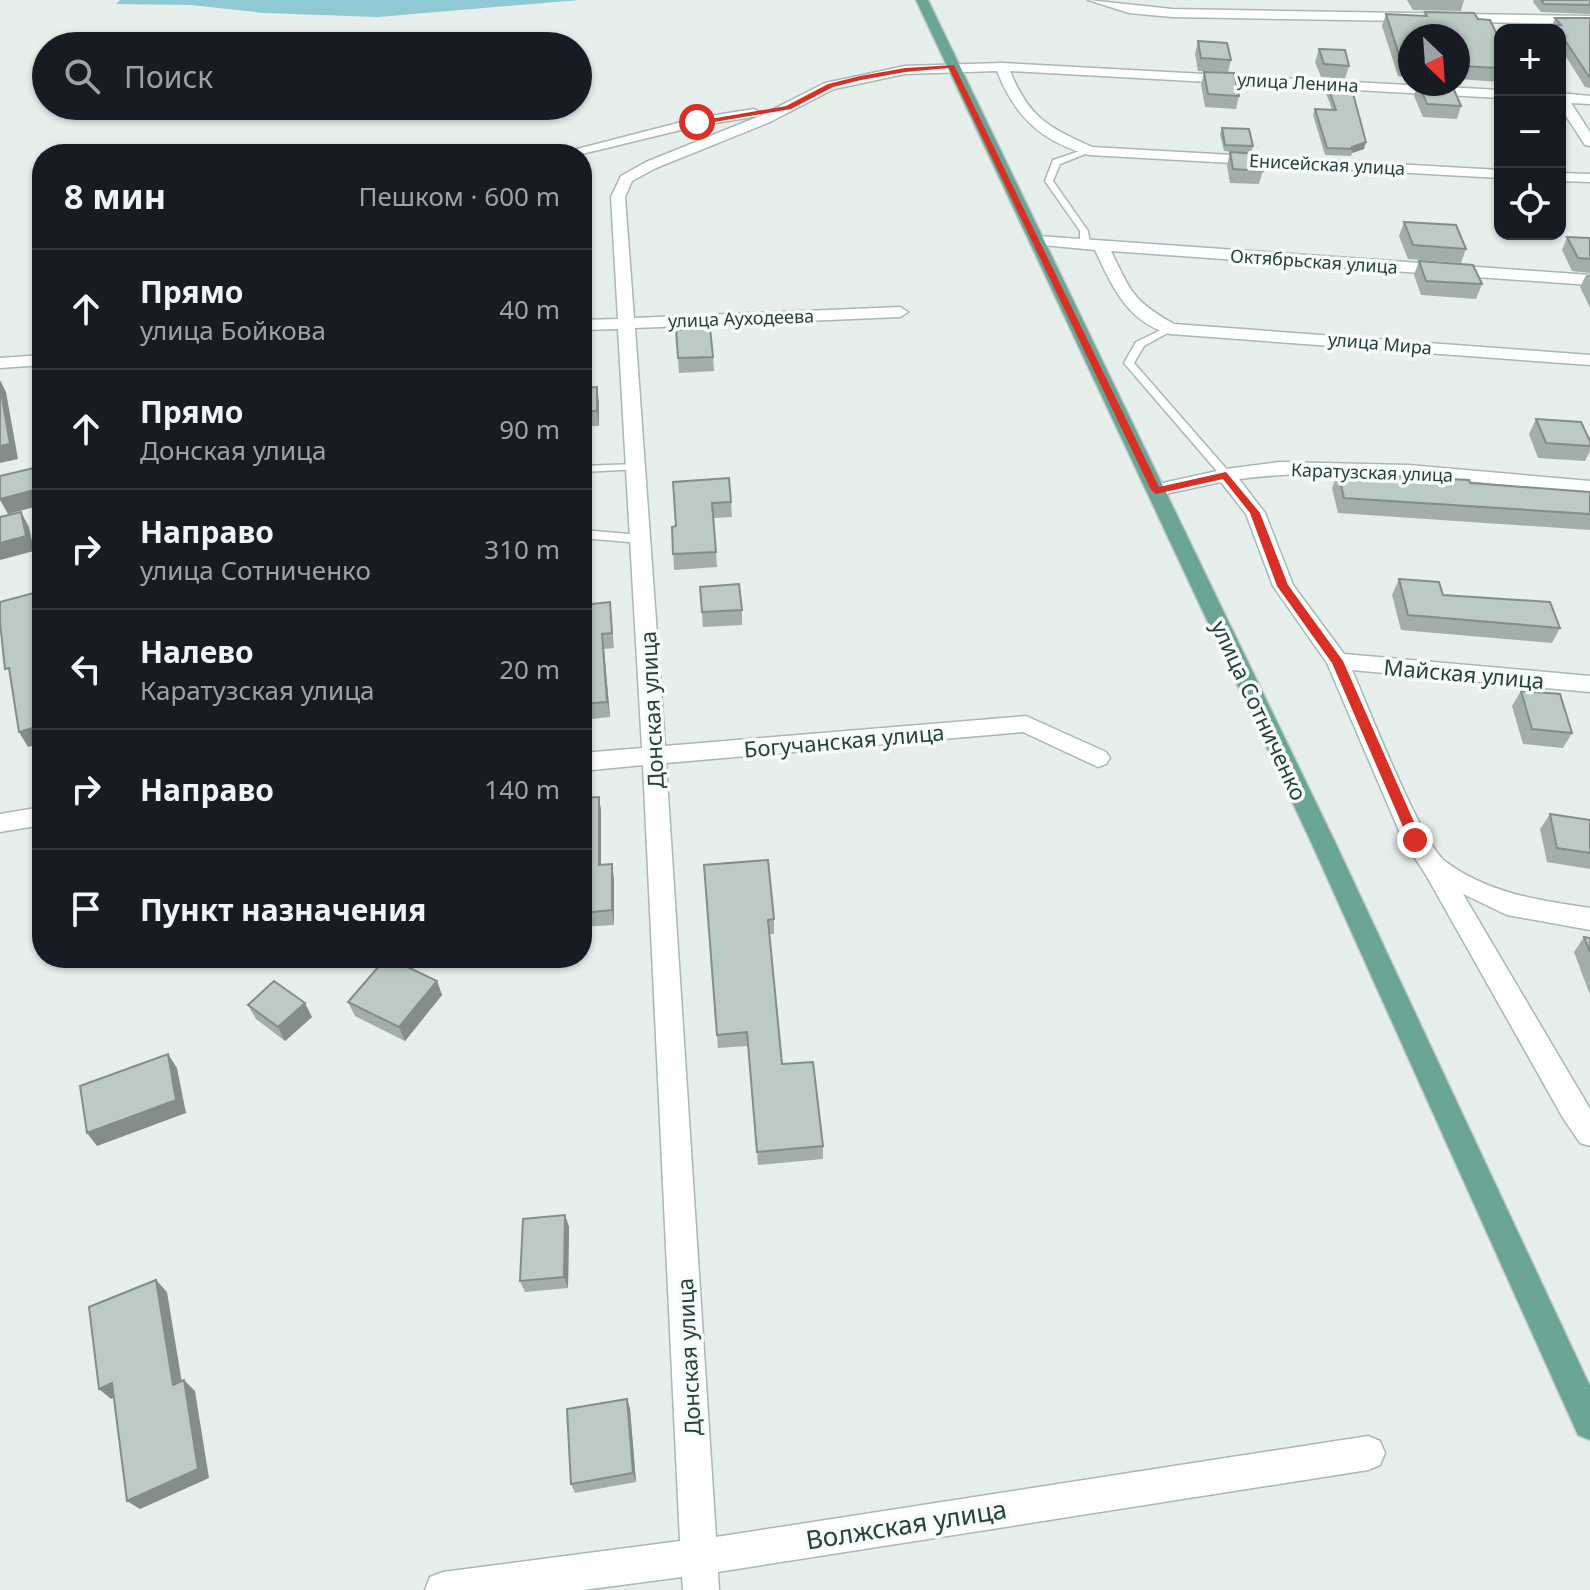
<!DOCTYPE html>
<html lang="ru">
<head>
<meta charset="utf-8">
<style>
  :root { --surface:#171b24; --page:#20242c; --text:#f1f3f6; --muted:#9ea1a6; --line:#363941 }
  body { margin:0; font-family:"Noto Sans",sans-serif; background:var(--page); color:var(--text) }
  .controls { position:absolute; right:24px; top:24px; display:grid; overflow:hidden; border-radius:16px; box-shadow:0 2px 6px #0004 }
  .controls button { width:72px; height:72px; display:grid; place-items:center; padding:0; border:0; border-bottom:2px solid var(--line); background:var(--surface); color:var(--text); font:40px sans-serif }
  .compass { position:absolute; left:1398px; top:24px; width:72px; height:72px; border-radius:50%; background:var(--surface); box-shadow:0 2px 6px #0004; rotate:155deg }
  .stop { position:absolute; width:24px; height:24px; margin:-18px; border:6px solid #d93025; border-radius:50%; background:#fff }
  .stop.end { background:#d93025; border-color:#fff; box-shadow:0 2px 8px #0008 }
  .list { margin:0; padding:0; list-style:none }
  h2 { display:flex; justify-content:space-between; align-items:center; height:104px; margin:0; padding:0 32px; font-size:34px }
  h2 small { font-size:26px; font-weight:400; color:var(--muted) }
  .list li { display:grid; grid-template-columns:52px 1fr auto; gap:24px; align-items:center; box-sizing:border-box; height:120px; padding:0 32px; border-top:2px solid var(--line) }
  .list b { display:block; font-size:30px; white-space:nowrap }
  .list p { margin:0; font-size:26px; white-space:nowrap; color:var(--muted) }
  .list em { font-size:26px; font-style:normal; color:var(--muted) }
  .icon { flex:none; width:44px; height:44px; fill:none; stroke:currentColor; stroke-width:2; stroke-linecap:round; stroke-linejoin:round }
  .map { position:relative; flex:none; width:1590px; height:1590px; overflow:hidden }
  .search { position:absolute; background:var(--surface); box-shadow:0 2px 6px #0004; left:32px; top:32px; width:560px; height:88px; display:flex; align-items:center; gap:20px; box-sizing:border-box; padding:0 28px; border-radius:44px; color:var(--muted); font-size:30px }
  .panel { position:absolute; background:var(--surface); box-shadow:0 2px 6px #0004; left:32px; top:144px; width:560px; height:824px; border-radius:32px }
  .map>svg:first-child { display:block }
</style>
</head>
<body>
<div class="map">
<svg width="1590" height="1590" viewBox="0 0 1590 1590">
  <rect width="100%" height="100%" fill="#e6efeb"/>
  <path fill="#8ec9d4" d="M120,0h459l-201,17 -114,-4 -73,-8 -75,-1z"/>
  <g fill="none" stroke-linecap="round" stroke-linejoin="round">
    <defs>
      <path id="service" d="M1086,149l7,2 -33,13 -7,17 35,50 2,12 -5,3 -5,-3v-12l-35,-50 8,-21z
        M1167,327l8,2 -31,17 -10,17 96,110v4h-8l-98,-114 12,-21z
        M636,464l6,3 -2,2 -58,3v-6z
        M582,530l59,5 6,4 -6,4 -59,-5z"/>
      <path id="minor" d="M1088,0l84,9 418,7v8l-418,-7 -43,-4z
        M1002,63l498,27v8l-490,-27c19,47 38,56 82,76l408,23v8l-411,-23c-48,-14 -74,-38 -92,-84l-92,3 -71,15 -64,33 -114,46 -24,13 -7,16 9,121 266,-11 8,5 -8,5 -265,11 30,418 361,-30 80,36 4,6 -4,6 -8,3 -75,-35 -357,31 50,774 652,-101 12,5 5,12 -5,12 -12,5 -650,102 1,18h-36l-1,-13 -99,13h-158l5,-13 13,-5 237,-31 -37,-776 -61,6v-18l60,-5 -24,-419 -36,1v-10l36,-1 -7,-122 10,-21 25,-14 114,-46 65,-33 80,-17z
        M1560,93l30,3v8l-19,-1 19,29v14l-5,-1 -25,-38z
        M754,109l7,4 -2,3 -62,10 -115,28h-24l139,-36z
        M1560,173l30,1v8l-30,-1z
        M1038,236l552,39v10l-479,-34c20,41 22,50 63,73l416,31v10l-420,-31c-43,-12 -58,-48 -75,-84l-62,-6 -3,-3z
        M42,355v10l-42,3v-10z
        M1279,462l129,3 182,16v12c-115,-10 -236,-29 -351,-14l26,34 28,72 51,69 246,22v16l-238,-22c16,36 69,174 94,192 43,32 93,38 144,46v22l-83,-15 -44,-21 127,215v37l-10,-3 -17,-25 -137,-243 -23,-35 -76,-177 -54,-77 -27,-72 -25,-32 -65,14 -10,-6 3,-4 77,-17z
        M42,807v18l-42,7v-18z"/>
      <path id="primary" d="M916,0h12l407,842 255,544v54l-12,-5 -267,-593z"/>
    </defs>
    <use href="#service" stroke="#a8b8b2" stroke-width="3"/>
    <use href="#minor" stroke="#a8b8b2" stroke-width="3"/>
    <use href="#primary" stroke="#c2cac8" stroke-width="3"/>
    <use href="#service" fill="#fff" fill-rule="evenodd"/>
    <use href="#minor" fill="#fff" fill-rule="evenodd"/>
    <use href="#primary" fill="#6aa596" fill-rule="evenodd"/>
  </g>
  <path fill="#a1aea9" d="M1407,0h57l-3,11 -48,-1z
    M1534,0h56v14l-49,-2 -8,-10z
    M1425,12l53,7 22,22v41l-42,-3v-43h-48v46h-2l-2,-5 -8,-1 -16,-50 4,-12 38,2z
    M1555,18h35v70l-5,-1 -25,-40v-17h-7v-2l-1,-2z
    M1198,41l33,19 -3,12 -30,-1 -3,-17z
    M1319,49l30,17 -4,13 -24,-2 -6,-15z
    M1204,72l35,24 -3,13 -31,-2 -4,-22z
    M1418,84l43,22 -4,13 -34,-2 -9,-21z
    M1327,85l37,64 -12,4 -1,3 -26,-1 -12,-40 2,-6h17l-7,-18z
    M1222,128l31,18 -2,7 -27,-2 -4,-17z
    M1230,152l33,19 -4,13 -29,-1 -3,-17z
    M1404,222l62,27 -5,14 -53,-4 -9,-23z
    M1567,237l23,1v35l-18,-2 -10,-21z
    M1419,261l63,23 -6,15 -55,-4 -7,-20z
    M1586,275h4v33l-10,-21z
    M676,330l37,27 1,14 -35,2z
    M582,333h5l2,15v40l10,14v24h-17z
    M1536,419l54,27v5l-5,10 -47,-3 -9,-24z
    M1338,473l252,19v38l-252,-17 -6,-25z
    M673,482l58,20 1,15 -18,1 3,49 -43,3 -2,-43 4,-1z
    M1399,579l44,16 117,33 -8,15 -151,-13 -9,-35z
    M700,587l42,23v15l-39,2z
    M610,602l4,46 -10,1 6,68 -28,3v-115z
    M1521,691l51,42 -9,15 -40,-4 -11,-38z
    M599,797l2,14v54l13,14v46l-32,2v-129z
    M1550,814l40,6v49l-43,-7 -7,-33z
    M704,865l70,54v15h-5l13,130 41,82v13l-65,6 -10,-119 -30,2z
    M1584,937l6,1v57l-16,-43z
    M437,981l5,14 -37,46 -50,-25 -7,-14z
    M248,1005l64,12 -27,24 -29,-22z
    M565,1215l4,12 -1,61 -43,4 -5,-11z
    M627,1399l3,10 6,73 -61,11 -4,-9z"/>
  <path fill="#838d89" d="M1366,142l-2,7 -12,4 1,-4 -1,-2z
    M587,333l2,15v55l-2,-15z
    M0,380l6,12 12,67 -18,4z
    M597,387l2,15v24l-2,-15z
    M42,488v17l-34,9 -8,-14v-1z
    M21,512l8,15 5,24 -34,9v-17z
    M602,634l2,15 6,68 -3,-15z
    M42,725v18l-14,4 -9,-15z
    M599,797l2,14v69l-2,-15z
    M612,864l2,15v46l-2,-15z
    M437,981l5,14 -37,46 -6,-14z
    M305,1003l7,14 -27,24 -7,-14z
    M168,1054l9,14 9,45 -89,33 -10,-13z
    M565,1215l4,12 -1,61 -4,-11z
    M156,1280l11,12 17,103 -11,-10z
    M184,1380l11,11 14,87 -69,31 -13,-8z
    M112,1383l12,10 -13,6 -12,-10z
    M627,1399l3,10 6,73 -3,-9z"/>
  <path fill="#bbcac4" stroke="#838d89" stroke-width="2" d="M1541,0h49v5l-46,-1z
    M1425,12l49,1 4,6 12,1 10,21v27l-42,-2v-30h-48v29l-8,-1 -16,-50 41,2z
    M1555,18h35v60l-30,-45v-3h-2l-3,-5h6z
    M1198,41l29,2 4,17 -30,-2z
    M1319,49l26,1 4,16 -25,-2z
    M1204,72l30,1 5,23 -31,-2z
    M1419,84l33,1 9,21 -34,-2z
    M1327,85l24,1 15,56 -14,5 1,2 -26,-1 -12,-39 21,1z
    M1222,128l27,1 4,17 -28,-1z
    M1230,152l28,2 5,17 -30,-2z
    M1404,222l52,3 10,24 -53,-4z
    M1567,237l23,1v21l-12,-1z
    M1419,261l54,4 9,19 -56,-3z
    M710,328l3,29 -35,1 -2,-28z
    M582,333h5v55l10,-1v24h-15z
    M0,386l10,58 -10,2z
    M1536,419l45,3 9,19v5l-44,-3z
    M42,466v22l-42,11v-23z
    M1338,473l131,7 1,3 120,9v22l-246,-16z
    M729,478l2,24 -19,1 4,49 -43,2 -1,-27 4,-1 -3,-44z
    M21,512l5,24 -26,7v-26z
    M1399,579l40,3 4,13 107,7 10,26 -152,-13z
    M739,584l3,26 -40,2 -2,-25z
    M41,591l1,134 -23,7 -10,-64 -4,1 -5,-47v-20z
    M610,602l2,31 -10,1 5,68 -25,2v-99z
    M1521,691l39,3 12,39 -40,-4z
    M599,797v68l13,-1v46l-30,3v-115z
    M1550,814l40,6v33l-33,-5z
    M768,860l6,59 -6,1 14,144 31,-2 10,84 -66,6 -10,-120 -30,3 -13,-170z
    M1584,937l6,1v14z
    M386,958h3l48,23 -38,46 -51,-25z
    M274,981l31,22 -27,24 -30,-22z
    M168,1054l8,46 -89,33 -7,-47z
    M565,1215l-1,62 -44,4 3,-62z
    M156,1280l17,105 11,-5 14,89 -71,32 -15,-118 -13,6 -10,-82z
    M627,1399l6,74 -62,11 -4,-75z"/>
  <path fill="#d93025" d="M954,65l205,422 67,-15 34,41 28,72 55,76 79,179 -2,3h-10l-78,-180 -55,-77 -27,-73 -27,-34 -67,15 -5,-4 -202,-422 -44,4 -44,8 -28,7 -42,22 -94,16 -4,-3 93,-16 42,-22 32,-8 45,-8z"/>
  <g text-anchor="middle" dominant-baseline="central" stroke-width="7" stroke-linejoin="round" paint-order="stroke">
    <g font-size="18" fill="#24423a" stroke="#f7fbf9">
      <text transform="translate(1298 82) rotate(3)">улица Ленина</text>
      <text transform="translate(1327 164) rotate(3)">Енисейская улица</text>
      <text transform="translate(1314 261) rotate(4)">Октябрьская улица</text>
      <text transform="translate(741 318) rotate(-2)">улица Ауходеева</text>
      <text transform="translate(1380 343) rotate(5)">улица Мира</text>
      <text transform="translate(1372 472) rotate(2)">Каратузская улица</text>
    </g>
    <g font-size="22" fill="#24423a" stroke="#f7fbf9">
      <text transform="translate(1464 673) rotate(5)">Майская улица</text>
      <text transform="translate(651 710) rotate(-93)">Донская улица</text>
      <text transform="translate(1260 710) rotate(65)">улица Сотниченко</text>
      <text transform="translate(844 740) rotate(-5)">Богучанская улица</text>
      <text transform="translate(688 1357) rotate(-93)">Донская улица</text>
    </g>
    <g font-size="26" fill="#24423a" stroke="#f7fbf9">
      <text transform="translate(906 1524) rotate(-9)">Волжская улица</text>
    </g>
  </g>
</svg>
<div class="controls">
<button>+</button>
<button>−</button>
<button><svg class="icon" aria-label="locate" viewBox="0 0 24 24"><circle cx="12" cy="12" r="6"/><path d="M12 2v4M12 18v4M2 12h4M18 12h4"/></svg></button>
</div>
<svg class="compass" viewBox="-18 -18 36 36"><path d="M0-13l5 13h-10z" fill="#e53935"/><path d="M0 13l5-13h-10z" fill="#9ea1a6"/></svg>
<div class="stop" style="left:697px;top:122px"></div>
<div class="stop end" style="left:1415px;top:840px"></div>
<div class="search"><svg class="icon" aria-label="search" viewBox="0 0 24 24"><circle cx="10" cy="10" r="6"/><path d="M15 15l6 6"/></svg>Поиск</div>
<section class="panel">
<h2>8 мин<small>Пешком · 600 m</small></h2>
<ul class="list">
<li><svg class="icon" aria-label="ahead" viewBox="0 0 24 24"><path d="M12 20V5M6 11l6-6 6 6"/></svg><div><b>Прямо</b><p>улица Бойкова</p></div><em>40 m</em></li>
<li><svg class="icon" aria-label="ahead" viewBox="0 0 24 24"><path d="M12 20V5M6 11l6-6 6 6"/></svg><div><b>Прямо</b><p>Донская улица</p></div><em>90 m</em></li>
<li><svg class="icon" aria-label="right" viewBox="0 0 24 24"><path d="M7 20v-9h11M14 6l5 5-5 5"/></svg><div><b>Направо</b><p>улица Сотниченко</p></div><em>310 m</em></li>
<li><svg class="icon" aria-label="left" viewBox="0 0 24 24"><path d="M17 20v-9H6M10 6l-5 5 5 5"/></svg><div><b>Налево</b><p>Каратузская улица</p></div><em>20 m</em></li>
<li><svg class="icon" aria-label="right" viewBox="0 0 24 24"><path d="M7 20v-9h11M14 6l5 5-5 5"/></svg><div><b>Направо</b></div><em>140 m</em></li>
<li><svg class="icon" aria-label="arrive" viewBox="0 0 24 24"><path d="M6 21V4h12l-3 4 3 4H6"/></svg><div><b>Пункт назначения</b></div></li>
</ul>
</section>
</div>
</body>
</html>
